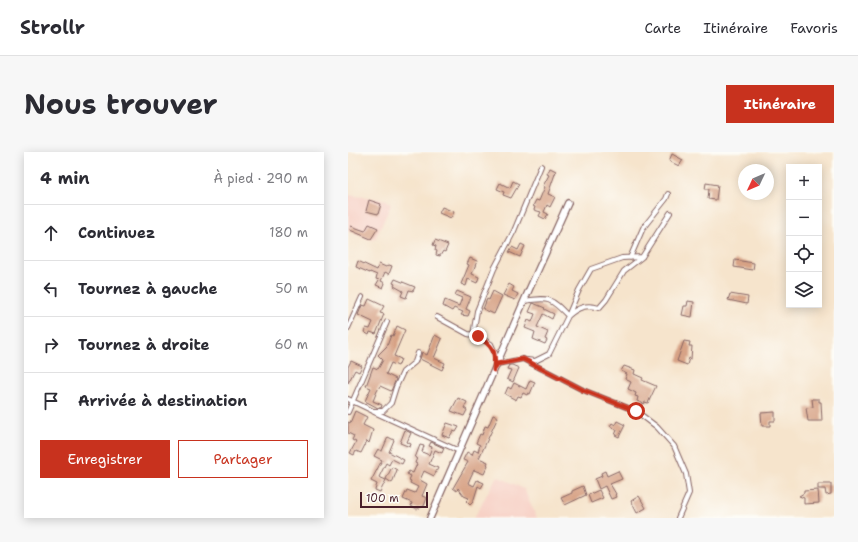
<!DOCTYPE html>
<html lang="fr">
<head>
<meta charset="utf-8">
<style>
  :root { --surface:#fff; --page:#f7f7f7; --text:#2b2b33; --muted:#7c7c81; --line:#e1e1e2; --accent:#c8321e }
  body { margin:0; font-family:"Shantell Sans",sans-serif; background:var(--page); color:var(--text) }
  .controls { position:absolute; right:12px; top:12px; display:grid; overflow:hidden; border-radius:0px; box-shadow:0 2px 10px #0003 }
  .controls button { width:36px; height:36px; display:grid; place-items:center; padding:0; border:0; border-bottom:1px solid var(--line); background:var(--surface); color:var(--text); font:20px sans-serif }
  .compass { position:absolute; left:390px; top:12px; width:36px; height:36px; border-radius:50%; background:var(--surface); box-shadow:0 2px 10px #0003; rotate:226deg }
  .scale { position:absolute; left:12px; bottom:10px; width:68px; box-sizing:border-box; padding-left:4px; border:2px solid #4a1f2b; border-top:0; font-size:11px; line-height:14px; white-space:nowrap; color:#4a1f2b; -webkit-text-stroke:3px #fdfcf7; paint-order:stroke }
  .stop { position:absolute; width:12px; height:12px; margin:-9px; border:3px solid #c8321e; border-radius:50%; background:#fff }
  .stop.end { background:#c8321e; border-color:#fff; box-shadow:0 1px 4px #0008 }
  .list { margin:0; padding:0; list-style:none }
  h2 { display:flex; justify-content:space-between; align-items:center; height:52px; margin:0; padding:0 16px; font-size:17px }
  h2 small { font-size:13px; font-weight:400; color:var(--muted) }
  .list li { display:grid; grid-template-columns:26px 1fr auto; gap:12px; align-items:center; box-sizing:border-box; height:56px; padding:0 16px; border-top:1px solid var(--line) }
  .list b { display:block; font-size:15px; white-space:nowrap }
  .list em { font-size:13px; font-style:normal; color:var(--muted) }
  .actions { display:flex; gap:8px; padding:12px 16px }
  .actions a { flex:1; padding:9px 0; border:1px solid var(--accent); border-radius:0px; text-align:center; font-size:14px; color:var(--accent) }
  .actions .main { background:var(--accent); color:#fff }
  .icon { flex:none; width:22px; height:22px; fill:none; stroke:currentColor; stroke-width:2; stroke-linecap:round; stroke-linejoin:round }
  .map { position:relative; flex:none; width:486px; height:366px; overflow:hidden; border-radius:0px }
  header { display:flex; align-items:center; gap:24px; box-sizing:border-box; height:56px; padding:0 20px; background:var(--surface); border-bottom:1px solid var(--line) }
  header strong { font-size:19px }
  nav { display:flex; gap:22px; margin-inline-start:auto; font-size:14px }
  .intro { display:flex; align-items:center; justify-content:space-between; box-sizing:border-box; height:96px; padding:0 24px }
  h1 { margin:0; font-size:28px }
  .button { padding:10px 18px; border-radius:0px; background:var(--accent); color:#fff; font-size:14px; font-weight:700 }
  main { display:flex; gap:24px; padding:0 24px }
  aside { flex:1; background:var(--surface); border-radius:0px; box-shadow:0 2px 10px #0003 }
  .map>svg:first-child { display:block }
</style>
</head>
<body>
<header>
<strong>Strollr</strong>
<nav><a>Carte</a><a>Itinéraire</a><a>Favoris</a></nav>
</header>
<div class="intro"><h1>Nous trouver</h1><a class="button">Itinéraire</a></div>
<main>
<aside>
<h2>4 min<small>À pied · 290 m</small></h2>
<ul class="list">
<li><svg class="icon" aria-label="ahead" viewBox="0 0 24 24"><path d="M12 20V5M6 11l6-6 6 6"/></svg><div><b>Continuez</b></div><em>180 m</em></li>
<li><svg class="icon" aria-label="left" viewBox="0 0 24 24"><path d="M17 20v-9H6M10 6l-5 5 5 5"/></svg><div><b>Tournez à gauche</b></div><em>50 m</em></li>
<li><svg class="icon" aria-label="right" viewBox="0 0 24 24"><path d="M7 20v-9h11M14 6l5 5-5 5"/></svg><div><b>Tournez à droite</b></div><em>60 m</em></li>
<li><svg class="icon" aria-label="arrive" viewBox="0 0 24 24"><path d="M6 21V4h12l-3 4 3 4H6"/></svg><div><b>Arrivée à destination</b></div></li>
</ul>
<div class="actions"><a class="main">Enregistrer</a><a>Partager</a></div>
</aside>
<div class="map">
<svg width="486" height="366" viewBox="0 0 486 366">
  <rect width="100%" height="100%" fill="#fdfcf7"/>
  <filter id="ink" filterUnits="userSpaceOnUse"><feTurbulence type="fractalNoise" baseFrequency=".025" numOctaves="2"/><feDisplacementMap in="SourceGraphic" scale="8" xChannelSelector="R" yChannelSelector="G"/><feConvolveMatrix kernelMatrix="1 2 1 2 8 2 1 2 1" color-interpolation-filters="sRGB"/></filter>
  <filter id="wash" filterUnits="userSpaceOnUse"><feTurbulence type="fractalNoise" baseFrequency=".012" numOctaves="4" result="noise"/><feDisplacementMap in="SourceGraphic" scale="16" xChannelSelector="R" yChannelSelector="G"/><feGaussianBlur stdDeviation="0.9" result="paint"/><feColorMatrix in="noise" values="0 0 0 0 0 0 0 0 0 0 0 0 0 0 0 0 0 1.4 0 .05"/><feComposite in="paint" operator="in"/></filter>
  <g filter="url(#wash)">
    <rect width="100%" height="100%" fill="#f6e4cc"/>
    <path fill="#f7d1c6" d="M0,43l39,5 4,5 -16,34 -5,1 -22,-9z
      M149,324l27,13 13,29h-63z"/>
    <g id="blocks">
      <path fill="#d7a285" d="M324,2l11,6 -4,6 -10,-5z
        M202,16l6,3 -8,23 7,3 -5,10 -3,-2 -3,7 4,2 -3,5 -6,-3 2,-4 -7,-2 1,-3 -2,-1 3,-6 3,1 5,-12 1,-2 -2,-1 6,-11 -2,-1z
        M165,29l6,3 -8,14 -8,-3 1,-3 -7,-3 3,-6 10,5z
        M358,31l12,2 -2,15 -8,-1 1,-10h-4z
        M21,48l12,4 -3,10 -12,-3z
        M94,55l12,5 -3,6 -12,-5z
        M21,72l9,4 -7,11 -21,-9 1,-4 14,5z
        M87,88l13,5 -3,7 -2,-1 -3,5 -4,-1 1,-4 -2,-1 1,-4 -3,-1z
        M173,92l4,2 -5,11 -11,-5 3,-5 6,3z
        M122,106l7,3 -5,13 7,3 -2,6 -9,-4 -2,7 -5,-2 8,-19 -2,-1z
        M387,108l19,3 -1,7 -19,-3z
        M10,109l19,9 2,-6 7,3 3,-2 3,1 -3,8 -4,-2 -4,9 4,2 -2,5 -7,-3 3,-5 -3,-1 1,-4 -7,-3v1l-14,-6z
        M47,127l20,8 -2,4 -4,-1 -3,8 -5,-2 2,-5 -9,-5 1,-2 -2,-1z
        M161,132l5,3 -2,4 6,3 -3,6 -12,-5z
        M109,139l14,6 -5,12 4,2 -2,5 -7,-1 2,-3 -9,-4 -2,3 -9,-5 2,-6 14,6 3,-8 -7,-3z
        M145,139l9,5 -8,18 -11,-5 4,-10 2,1z
        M382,142l18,3 -1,7 -19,-4z
        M21,147l15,7 -4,7 4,1 -8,20 -6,-2 -1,3 -5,-3 2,-4 4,1 3,-7 -15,-7 4,-10 4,1z
        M340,149l6,1 -2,15 -10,-2 2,-9h3z
        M185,151l12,5 -1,1 10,5 -2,5 -9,-5 -6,13 11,5 -3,7 2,1 -2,4 -12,-5 2,-7 -10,-4 3,-8 4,2 3,-8 -6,-2z
        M49,174l8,4 -11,26 7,3 -3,7 -7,-3 -5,11 10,5 -5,12 -11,-5 -3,5 -4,10 9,4 -1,3h-3l-13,-7 6,-13 -5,-2 7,-19 5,2 5,-9 -5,-5 9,-9 4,-11 2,1z
        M87,183l7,4 -8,19 11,5 -3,7 -22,-11 2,-7 5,3z
        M336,189l6,1 -1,4h3l-1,13 -2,-1 -2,7 -10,-4z
        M3,209l11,5 -3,6 -4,-2 -7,13v-16z
        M161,213h3l7,3 -6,14 -6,-3 4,-9 -4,-1z
        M276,214l11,4 -1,4 9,4 -1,2 14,6 -8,17 -3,-1 -1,2 -7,-3 1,-4 -3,-1 1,-3 -8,-4 3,-7 -6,-3 2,-5 -6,-3z
        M182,228l5,2 -5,12 -2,-1 -1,2 -4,-2 -2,4 -3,-1 -2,4 -11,-6 3,-7 3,2 3,-6 12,6z
        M110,246l9,4 -3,6 3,2 -3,6 -13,-5z
        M464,247h7v3h2l1,19h-14l-2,-13 7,-1z
        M7,259l12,6 -4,8 10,5 -4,13 -2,-2 -6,12 -5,-2 -2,4 -4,-2 6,-11 -4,-2 2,-4 -6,-3v-11l2,1z
        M427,260v9h-5v5h-8l-1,-13z
        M145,263l5,2 -19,41 9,4 -1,2 1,1 -4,9 -10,-4 -3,6 -3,7 6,3 3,-6 7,3 -3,5 -3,-2 -5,16 -3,3 -4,-4 3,-3 -5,-2 -6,-8 -1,3 -4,-3 15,-26 -5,-2 4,-8 5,3 2,-5 4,2 2,-7 -4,-2 4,-9 2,1 3,-9 3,1z
        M269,269l8,4 -6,12 -4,-2 2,-5 -7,-4 2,-3 3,2z
        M99,271l12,4 -3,5 -3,-1 -4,7 -7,-3z
        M57,278l6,3 -4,9 4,2 -1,3 -10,-4z
        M40,285l6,3 -5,12 15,8 -2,4 -10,-5 -3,6 -3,-2 -7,14 7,3 -6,12 -5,-2 2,-6 -6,-3 11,-21 -8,-4 4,-7 4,2z
        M83,290l13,6 -2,5 -7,-3 -6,14 9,4 -4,8 -10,-5 -4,9 7,4 -5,12 5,2 -3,8 -7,3 -6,-3 1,-3 -9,-4 4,-9 8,3 3,-6 -8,-4 1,-2 -2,-1 2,-4 -4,-2 2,-3 4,2 4,-9 -2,-1 2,-5h-2l5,-13 4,1 -2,6 7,3 3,-8 -3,-1z
        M44,315l5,3 -5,13 -6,-4z
        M257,319l2,5 11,-5 4,8 -12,5 6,10 -1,1 1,2 -5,2 -6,-13 -6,3 -4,-10 7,-3 -1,-3z
        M470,332h13v10l-5,1 -1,-6h-7z
        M235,334l3,9 -21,10 -4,-7 11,-5v-2z
        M251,338l4,8 -12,5 -3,-8z
        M470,338l1,13 -15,1v-6l-5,-2 5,-3v-2z
        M291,344l7,12 -9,5 -6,-12z"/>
    </g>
  </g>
  <g filter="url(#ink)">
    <use href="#blocks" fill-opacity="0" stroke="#866463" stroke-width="1"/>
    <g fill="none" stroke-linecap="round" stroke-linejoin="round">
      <defs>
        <path id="street" d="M282,106l13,-30 23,-29 2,-5
          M176,149c25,-4 27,-3 44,15 10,-9 19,-12 31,-8l7,-8 18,-29 18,-14
          M89,165l31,17 10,2 13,8 5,11 -1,11
          M0,176l14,-31
          M125,183l4,-24 17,-42 20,-38 27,-65
          M179,208l8,1 14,-7 19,-38 11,-26 12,-21 31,-11 20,-1 28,-44
          M149,212l26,-5 60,31 53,21 21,16 17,19 12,28 3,19 -11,25
          M0,247l25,12h10l8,-8 5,-16 7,-15 12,-10 3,-9
          M0,260l39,-90
          M26,260l85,39"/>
        <path id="secondary" d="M82,366l94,-217 44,-98"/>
      </defs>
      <use href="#street" stroke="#866463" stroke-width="6"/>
      <use href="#secondary" stroke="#866463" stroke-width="8"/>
      <use href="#street" stroke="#fff" stroke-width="4"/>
      <use href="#secondary" stroke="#fff" stroke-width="5.5"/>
    </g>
  </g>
  <g fill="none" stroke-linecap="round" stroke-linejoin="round" filter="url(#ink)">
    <path stroke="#c8321e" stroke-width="5" d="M130,184c16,11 18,15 16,34l3,-6 26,-5 60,31 53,21"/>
  </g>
</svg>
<div class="controls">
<button>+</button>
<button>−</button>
<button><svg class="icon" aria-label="locate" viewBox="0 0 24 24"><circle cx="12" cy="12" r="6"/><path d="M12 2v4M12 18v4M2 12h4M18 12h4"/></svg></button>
<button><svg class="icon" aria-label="layers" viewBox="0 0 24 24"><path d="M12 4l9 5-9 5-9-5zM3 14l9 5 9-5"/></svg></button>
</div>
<svg class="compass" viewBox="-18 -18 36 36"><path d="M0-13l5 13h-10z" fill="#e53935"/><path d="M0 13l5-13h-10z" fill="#7c7c81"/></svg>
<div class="scale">100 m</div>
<div class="stop" style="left:288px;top:259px"></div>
<div class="stop end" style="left:130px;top:184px"></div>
</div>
</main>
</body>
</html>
